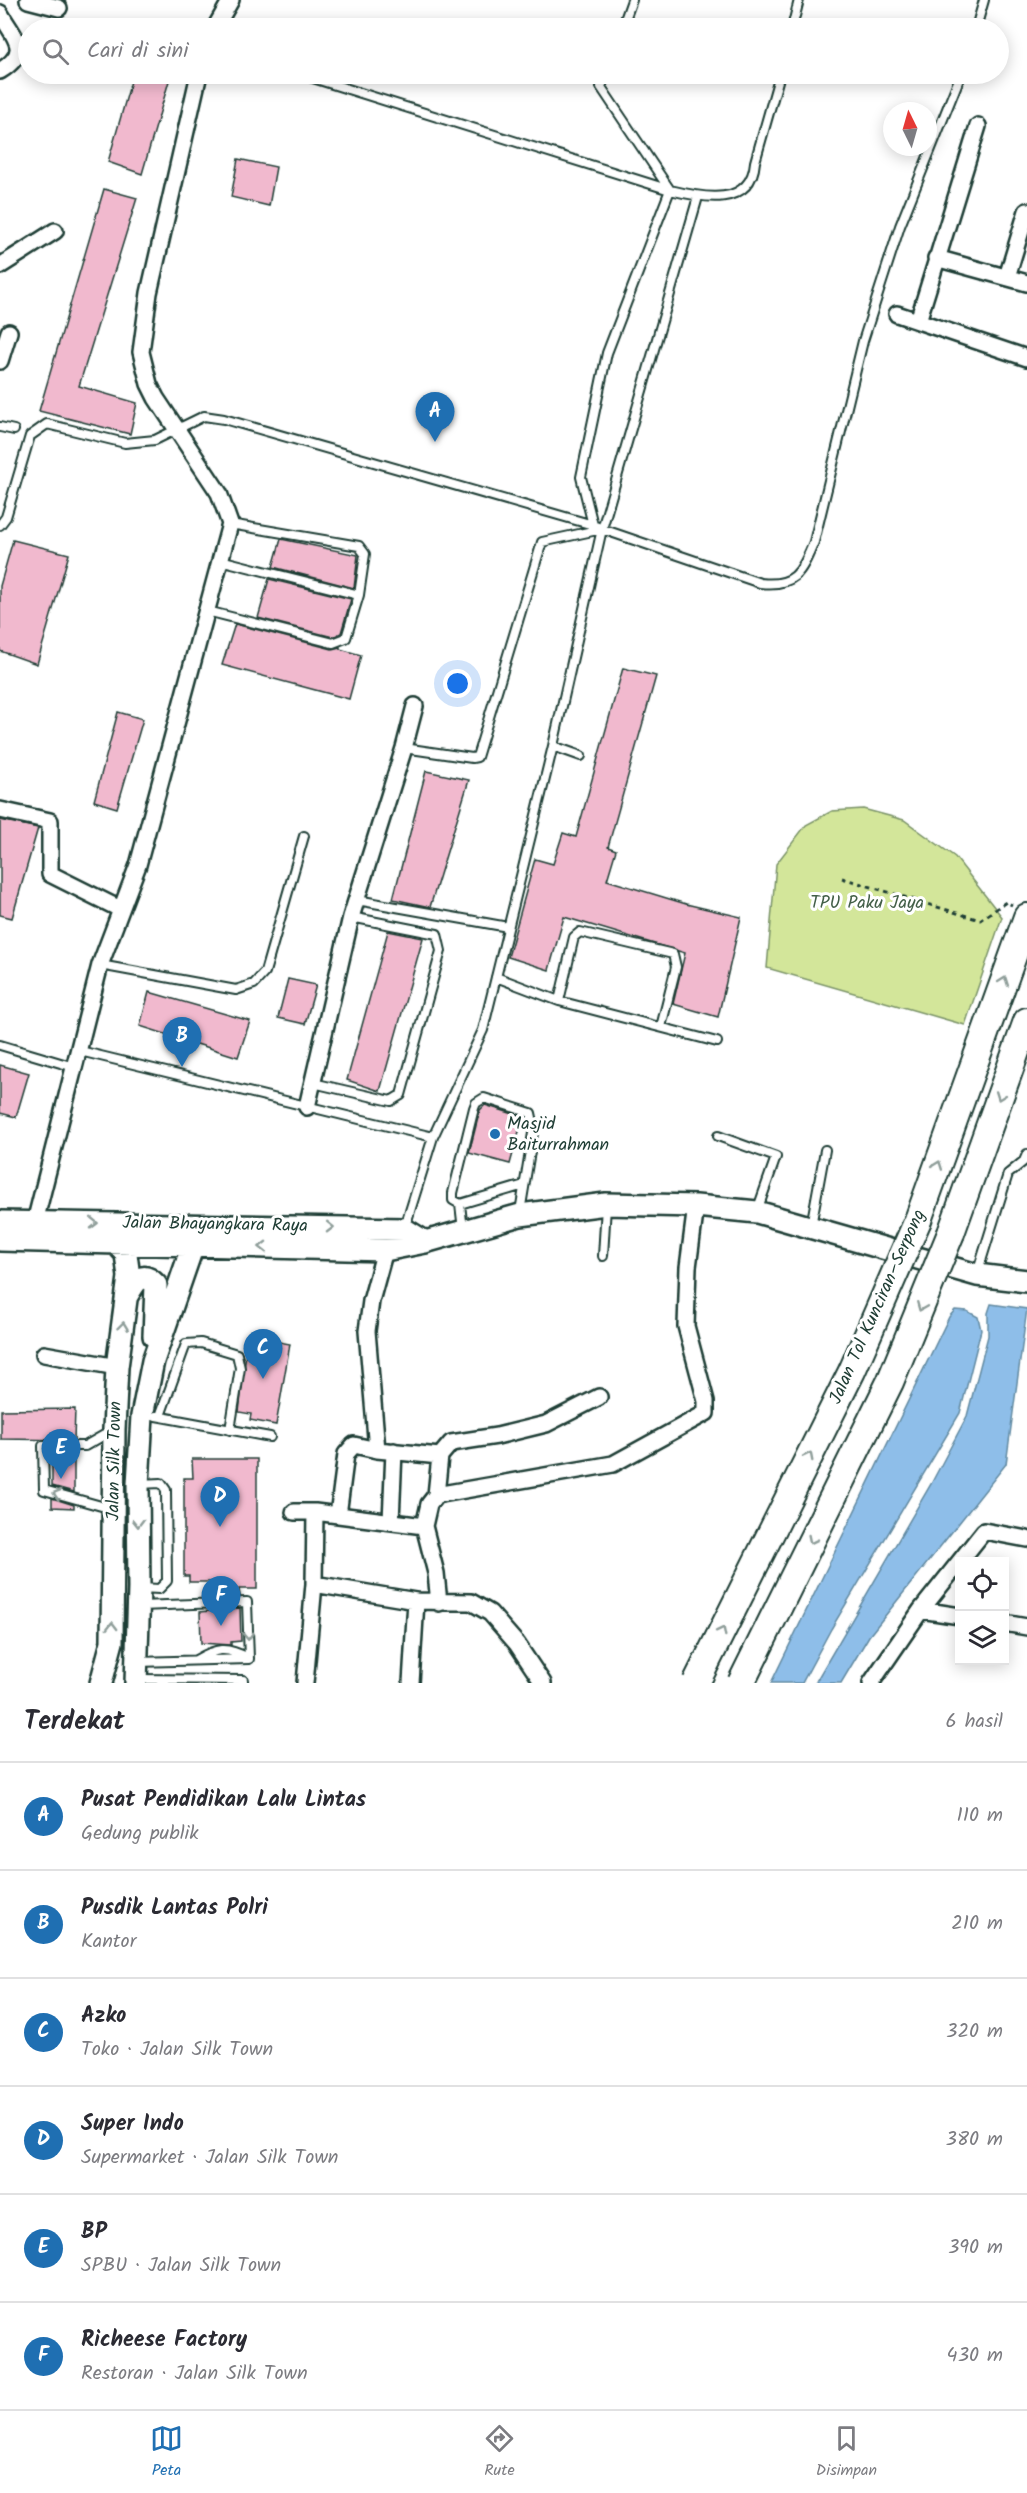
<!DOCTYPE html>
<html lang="id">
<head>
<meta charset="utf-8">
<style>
  :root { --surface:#fff; --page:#f7f7f7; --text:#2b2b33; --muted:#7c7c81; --line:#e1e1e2; --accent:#1f6fb2 }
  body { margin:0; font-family:Kalam,sans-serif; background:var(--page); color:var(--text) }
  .controls { position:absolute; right:18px; bottom:18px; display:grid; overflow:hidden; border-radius:0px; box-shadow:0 3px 15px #0003 }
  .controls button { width:54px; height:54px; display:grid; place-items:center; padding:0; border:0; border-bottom:2px solid var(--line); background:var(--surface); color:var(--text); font:30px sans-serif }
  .compass { position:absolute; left:883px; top:102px; width:54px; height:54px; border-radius:50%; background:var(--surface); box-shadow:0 3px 15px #0003; rotate:355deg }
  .you { position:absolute; left:458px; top:684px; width:21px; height:21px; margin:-15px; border:4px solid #fff; border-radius:50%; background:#1a73e8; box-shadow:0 0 0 9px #1a73e833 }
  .badge { display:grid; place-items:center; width:39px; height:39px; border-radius:50%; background:var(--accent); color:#fff; font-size:20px; font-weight:700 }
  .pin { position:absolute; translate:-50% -50px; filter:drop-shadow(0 2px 3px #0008) }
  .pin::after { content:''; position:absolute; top:32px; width:21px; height:18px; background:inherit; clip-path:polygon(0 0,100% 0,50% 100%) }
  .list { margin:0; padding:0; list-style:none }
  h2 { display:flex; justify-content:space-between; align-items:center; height:78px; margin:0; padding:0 24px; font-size:26px }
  h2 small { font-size:20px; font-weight:400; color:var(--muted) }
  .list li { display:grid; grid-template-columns:39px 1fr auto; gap:18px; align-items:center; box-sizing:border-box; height:108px; padding:0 24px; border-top:2px solid var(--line) }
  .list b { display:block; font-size:22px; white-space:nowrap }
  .list p { margin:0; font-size:20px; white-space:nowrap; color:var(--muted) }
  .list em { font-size:20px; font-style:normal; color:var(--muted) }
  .icon { flex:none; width:33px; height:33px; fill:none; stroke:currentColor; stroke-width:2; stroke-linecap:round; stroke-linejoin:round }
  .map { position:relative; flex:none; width:1027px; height:1683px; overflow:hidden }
  .search { position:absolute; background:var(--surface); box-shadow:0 3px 15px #0003; left:18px; right:18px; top:18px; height:66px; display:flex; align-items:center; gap:15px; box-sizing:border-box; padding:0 21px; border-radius:33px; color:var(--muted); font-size:22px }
  .sheet { height:726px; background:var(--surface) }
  nav { display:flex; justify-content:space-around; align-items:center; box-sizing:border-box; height:84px; border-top:2px solid var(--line); background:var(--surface); font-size:16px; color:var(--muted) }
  nav a { display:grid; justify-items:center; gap:3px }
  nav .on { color:var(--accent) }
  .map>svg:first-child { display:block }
</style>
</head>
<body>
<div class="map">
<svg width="1027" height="1683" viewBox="0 0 1027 1683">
  <rect width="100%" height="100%" fill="#fff"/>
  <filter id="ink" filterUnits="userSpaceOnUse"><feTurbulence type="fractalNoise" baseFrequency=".0167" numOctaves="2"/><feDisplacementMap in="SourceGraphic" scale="12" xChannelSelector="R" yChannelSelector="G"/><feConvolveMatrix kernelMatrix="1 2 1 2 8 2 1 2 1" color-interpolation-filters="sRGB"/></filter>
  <g filter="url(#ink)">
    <path fill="#d3e69a" stroke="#799267" stroke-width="1.5" d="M863,809l41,11 51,37 47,60 -37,108 -198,-57 9,-104 30,-39 26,-14z"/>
    <path fill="#8ebee9" stroke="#628aa1" stroke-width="1.5" d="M991,1304l36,5 -21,155 -137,172 -28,47h-26l116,-199 36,-68 21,-80v-23z
      M955,1310l12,1 11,6 3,13 -21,83 -129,216 -29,54h-31l178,-366z"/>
    <path fill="#f1b9ce" stroke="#1f3d34" stroke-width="1.5" d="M133,74h38l-29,100 -34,-12z
      M238,159l38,8 -7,39 -38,-9z
      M104,189l33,9 -58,188 58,17 -7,31 -91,-23z
      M281,539l77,16 -4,33 -81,-21z
      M13,540l56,14 -32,110 -37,-13v-65z
      M269,579l82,20 -10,34 -8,4 -75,-19z
      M235,624l97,25 8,-2v2l21,6 -12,44 -127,-34z
      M623,668l33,8 -48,171 8,3 -9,30 79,24 55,13 -23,100 -45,-13 12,-51 -121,-36 -15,53 -41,-13 27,-98 18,5 10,-31 13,4z
      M118,712l25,7 -26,89 -23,-7z
      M426,771l43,9 -39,127 -37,-8z
      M0,820l38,8 -26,90 -12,-3z
      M388,931l35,7 -43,153 -33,-11z
      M288,979l28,6 -11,39 -27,-6z
      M149,992l101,29 -12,36 -98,-31z
      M0,1065l29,8 -13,44 -16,-4z
      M485,1105l38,12 -13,47 -41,-11 11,-43z
      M263,1339l27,5 -14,81 -26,-5 1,-6 -12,-2 8,-67 15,3z
      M75,1409l-1,31 -73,-1v-29z
      M52,1452h22v40l-22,-6z
      M192,1459h65v130h-18l1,7 -19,1v-15h-32v-6h-5v-98h9z
      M52,1498l22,7v3l-22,-1z
      M240,1608l1,33 -10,1v3l-30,-2 -1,-31z"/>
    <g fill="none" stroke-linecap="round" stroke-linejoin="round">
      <defs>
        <path id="lane" d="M622,28l10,-28
          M792,28l7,-28
          M976,28l8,-28
          M300,74l370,116
          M606,74l-5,13 69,103
          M0,427l14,3
          M230,524l129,22 6,8 -6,41
          M0,525l6,-8 24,-81 17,-12 78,19 30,-3 49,-24 20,3 369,106
          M602,529l96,-332
          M207,611l126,32 13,-5 13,-43 -139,-35
          M553,746l28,10
          M404,748l68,10 5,-1 65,-215 60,-13 158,54c36,4 41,-11 54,-41l49,-201 37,-115 61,-152
          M357,900l151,27
          M100,965l136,25 18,-6 11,-12 39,-136
          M496,977l63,24 158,41
          M559,1001l15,-64 6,-5 93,22 3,13 -15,60
          M0,1045l74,22
          M80,1051l353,86
          M313,1083l78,18 10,-6 40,-144 -4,-17 -86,-17
          M718,1136l58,21 -19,54
          M460,1204l3,26
          M520,1212l14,-85 -3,-14 -47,-15 -8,5 -2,5 -21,85v7l7,4 64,-19
          M811,1226l14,-76
          M405,1227l28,-90 50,-107 70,-284 49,-217 -9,-4 -12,-48 26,-124 63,-163c33,8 81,18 85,-28l25,-88
          M603,1256l3,-50
          M977,1274l31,-100 16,-13 3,-7
          M156,1416l114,21
          M160,1416l26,-72 15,-1 36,11 3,14 -10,62
          M139,1484l22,-1 5,7 1,91 -8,8 -18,-1
          M112,1509l-68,-19 -1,-44h42l28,-16
          M196,1660c20,-12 30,-14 52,-2
          M137,1662l112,-3 -2,-57 -107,4
          M137,1679l106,1v3"/>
        <path id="street" d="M28,0l31,8
          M0,13c15,26 32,38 0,58
          M215,28l16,-28
          M936,258l91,25
          M0,266l55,-35
          M1007,277l20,-66
          M897,314l130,44
          M918,321l60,-195
          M0,361l9,-29
          M0,810l50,11v53l70,35
          M307,1107l44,-190 53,-169 11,-42
          M35,1222l65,-257 38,-100 92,-341 -11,-31 -63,-95 -7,-14 -8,-32 8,-59 50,-219
          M44,1354l73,13
          M377,1450l-10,-119 4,-30 14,-51
          M436,1495l4,-39 11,-13 46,-7 49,-12 53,-27
          M294,1512h21l109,14
          M338,1515l8,-61 8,-9 23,5 63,6
          M391,1521l3,-70
          M314,1584l102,17 55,1 19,11 27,31 26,39
          M439,1603l-3,-30 -12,-47 5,-22 7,-9 177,-31 93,-51v-12l-20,-75 2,-59 8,-61
          M921,1610l39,6
          M1004,1623l23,4
          M305,1683l9,-99 1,-72
          M411,1683l5,-82
          M871,1683l50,-73 63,-79 43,8"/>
        <path id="secondary" d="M0,1222l404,7 21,13
          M0,1240l385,10 40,-8 95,-27 86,-11 90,2 61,6 220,63 50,6
          M127,1296c8,-14 15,-27 29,-11l-2,51
          M101,1683l11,-41 2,-213 3,-62 12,-90 -3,-23 -11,-12
          M136,1683l3,-95 -1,-104 4,-68 11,-55 40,-116"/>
        <path id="highway" d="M918,1220l109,-303
          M951,1233l76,-212"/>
      </defs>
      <use href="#lane" stroke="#1f3d34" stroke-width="12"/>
      <use href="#street" stroke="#1f3d34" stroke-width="20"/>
      <use href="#secondary" stroke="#1f3d34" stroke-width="26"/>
      <use href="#highway" stroke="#1f3d34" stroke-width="30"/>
      <path stroke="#1f3d34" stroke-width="3" stroke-dasharray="4.5 4.5" stroke-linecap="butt" d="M842,878l138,42 26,-18 6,3"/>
      <use href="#lane" stroke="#fff" stroke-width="8"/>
      <use href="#street" stroke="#fff" stroke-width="15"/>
      <use href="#secondary" stroke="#fff" stroke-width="21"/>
      <use href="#highway" stroke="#fff" stroke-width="26"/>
      <defs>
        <path id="highway-bridge" d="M696,1683l156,-312 66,-151
          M741,1683l149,-301 61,-149"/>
      </defs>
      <use href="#highway-bridge" stroke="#1f3d34" stroke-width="30" stroke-linecap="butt"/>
      <use href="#highway-bridge" stroke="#fff" stroke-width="26"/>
    </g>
    <defs><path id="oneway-chevron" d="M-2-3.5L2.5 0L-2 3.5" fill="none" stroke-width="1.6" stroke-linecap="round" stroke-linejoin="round" transform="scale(1.5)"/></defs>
    <g stroke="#8f9e9a">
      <use href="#oneway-chevron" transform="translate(1004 981) rotate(-70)"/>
      <use href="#oneway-chevron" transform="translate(1000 1096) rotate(110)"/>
      <use href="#oneway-chevron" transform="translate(938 1165) rotate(-70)"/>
      <use href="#oneway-chevron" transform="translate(94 1223) rotate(1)"/>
      <use href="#oneway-chevron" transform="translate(330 1227) rotate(1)"/>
      <use href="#oneway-chevron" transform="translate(263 1247) rotate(-179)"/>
      <use href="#oneway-chevron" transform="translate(921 1307) rotate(112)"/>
      <use href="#oneway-chevron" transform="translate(123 1326) rotate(-83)"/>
      <use href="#oneway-chevron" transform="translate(809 1456) rotate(-63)"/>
      <use href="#oneway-chevron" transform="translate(57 1494) rotate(-164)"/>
      <use href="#oneway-chevron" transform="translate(138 1523) rotate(89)"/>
      <use href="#oneway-chevron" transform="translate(812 1540) rotate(116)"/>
      <use href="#oneway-chevron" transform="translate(112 1626) rotate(-89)"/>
      <use href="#oneway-chevron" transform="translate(722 1631) rotate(-63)"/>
      <use href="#oneway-chevron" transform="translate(248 1636) rotate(88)"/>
    </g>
  </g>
  <circle fill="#1f6fb2" stroke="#fff" stroke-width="2" cx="495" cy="1134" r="6"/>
  <g text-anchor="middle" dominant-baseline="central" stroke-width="6" stroke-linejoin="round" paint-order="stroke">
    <g font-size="18" fill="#435f48" stroke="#fff">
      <text x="867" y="903">TPU Paku Jaya</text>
    </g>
    <g font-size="18" fill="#1f3d34" stroke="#fff" text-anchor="start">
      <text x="507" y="1124">Masjid<tspan x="507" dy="21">Baiturrahman</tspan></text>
    </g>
    <g font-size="18" fill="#1f3d34" stroke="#fff">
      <text transform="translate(215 1225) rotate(1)">Jalan Bhayangkara Raya</text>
      <text transform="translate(878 1307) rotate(-66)">Jalan Tol Kunciran–Serpong</text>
      <text transform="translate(115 1461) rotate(-89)">Jalan Silk Town</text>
    </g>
  </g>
</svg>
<div class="controls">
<button><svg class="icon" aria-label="locate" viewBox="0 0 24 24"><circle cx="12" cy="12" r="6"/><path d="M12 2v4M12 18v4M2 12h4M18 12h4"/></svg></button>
<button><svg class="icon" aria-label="layers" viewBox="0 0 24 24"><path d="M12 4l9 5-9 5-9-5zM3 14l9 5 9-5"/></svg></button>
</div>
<svg class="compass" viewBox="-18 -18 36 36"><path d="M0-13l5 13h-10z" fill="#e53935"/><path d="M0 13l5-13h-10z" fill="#7c7c81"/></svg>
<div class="you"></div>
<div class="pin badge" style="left:435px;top:442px">A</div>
<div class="pin badge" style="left:182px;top:1067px">B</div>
<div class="pin badge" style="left:263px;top:1379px">C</div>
<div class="pin badge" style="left:220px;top:1527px">D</div>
<div class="pin badge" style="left:61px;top:1479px">E</div>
<div class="pin badge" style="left:221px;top:1626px">F</div>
<div class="search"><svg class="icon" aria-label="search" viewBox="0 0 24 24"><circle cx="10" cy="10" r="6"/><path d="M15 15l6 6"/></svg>Cari di sini</div>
</div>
<section class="sheet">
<h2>Terdekat<small>6 hasil</small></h2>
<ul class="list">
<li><span class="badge">A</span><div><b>Pusat Pendidikan Lalu Lintas</b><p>Gedung publik</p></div><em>110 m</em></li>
<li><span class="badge">B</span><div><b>Pusdik Lantas Polri</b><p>Kantor</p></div><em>210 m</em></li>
<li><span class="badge">C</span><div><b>Azko</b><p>Toko · Jalan Silk Town</p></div><em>320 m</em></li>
<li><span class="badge">D</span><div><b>Super Indo</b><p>Supermarket · Jalan Silk Town</p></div><em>380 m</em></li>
<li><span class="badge">E</span><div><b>BP</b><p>SPBU · Jalan Silk Town</p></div><em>390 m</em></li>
<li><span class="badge">F</span><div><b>Richeese Factory</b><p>Restoran · Jalan Silk Town</p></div><em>430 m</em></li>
</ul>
</section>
<nav>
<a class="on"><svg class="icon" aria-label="map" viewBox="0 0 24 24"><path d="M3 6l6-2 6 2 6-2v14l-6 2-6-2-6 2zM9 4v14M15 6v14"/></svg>Peta</a>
<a><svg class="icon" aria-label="directions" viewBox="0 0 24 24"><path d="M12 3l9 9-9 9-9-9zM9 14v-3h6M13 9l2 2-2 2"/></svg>Rute</a>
<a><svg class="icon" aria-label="saved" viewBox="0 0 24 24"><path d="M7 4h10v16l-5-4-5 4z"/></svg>Disimpan</a>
</nav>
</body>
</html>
